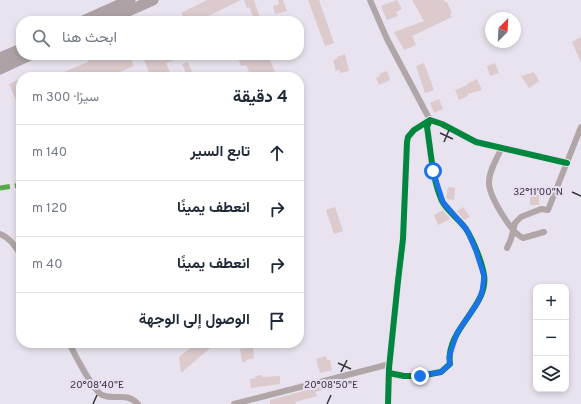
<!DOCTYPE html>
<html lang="ar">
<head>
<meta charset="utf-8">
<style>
  :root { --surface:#fff; --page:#f2f2f3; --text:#1f2937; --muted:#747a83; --line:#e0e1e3 }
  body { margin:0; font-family:Overpass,Vazirmatn,sans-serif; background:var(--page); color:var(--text); direction:rtl }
  .controls { position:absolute; right:12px; bottom:12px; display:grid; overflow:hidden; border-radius:8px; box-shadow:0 2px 6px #0003 }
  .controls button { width:36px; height:36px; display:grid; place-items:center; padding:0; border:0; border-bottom:1px solid var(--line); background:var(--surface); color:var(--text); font:20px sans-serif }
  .compass { position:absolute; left:485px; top:12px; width:36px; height:36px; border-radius:50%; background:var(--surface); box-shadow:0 2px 6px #0003; rotate:24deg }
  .stop { position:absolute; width:12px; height:12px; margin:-9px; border:3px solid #1a73e8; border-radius:50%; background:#fff }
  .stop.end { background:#1a73e8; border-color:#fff; box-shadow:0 1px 4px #0008 }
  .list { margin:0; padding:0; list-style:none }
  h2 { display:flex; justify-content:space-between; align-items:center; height:52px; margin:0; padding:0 16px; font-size:17px }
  h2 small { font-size:13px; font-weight:400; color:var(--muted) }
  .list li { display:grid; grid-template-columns:26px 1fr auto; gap:12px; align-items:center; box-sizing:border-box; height:56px; padding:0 16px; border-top:1px solid var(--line) }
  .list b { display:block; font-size:15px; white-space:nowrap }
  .list em { font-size:13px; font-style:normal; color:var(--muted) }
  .icon { flex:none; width:22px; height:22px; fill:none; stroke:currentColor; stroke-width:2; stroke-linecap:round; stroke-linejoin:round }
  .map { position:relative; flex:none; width:581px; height:404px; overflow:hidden; direction:ltr }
  .search { position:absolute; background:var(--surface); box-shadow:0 2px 6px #0003; left:16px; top:16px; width:288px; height:44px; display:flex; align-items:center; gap:10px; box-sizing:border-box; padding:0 14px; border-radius:16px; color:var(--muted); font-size:15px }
  .panel { position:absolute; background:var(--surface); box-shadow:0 2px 6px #0003; left:16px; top:72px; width:288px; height:276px; border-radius:16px; direction:rtl }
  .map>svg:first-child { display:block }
</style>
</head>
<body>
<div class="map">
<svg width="581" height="404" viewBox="0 0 581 404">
  <rect width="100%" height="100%" fill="#e8e3ee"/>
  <path fill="#dccacd" d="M207,0h34l-43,21h-12l-5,-8z
    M244,0h10l7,21h-6l-6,-14 -2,1z
    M278,0h5l4,11 -12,3 -2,-8 6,-2z
    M308,0h11l15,43 -9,3z
    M397,0l5,9 -6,3 2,4 -11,4 -6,-14z
    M412,0h32l1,2h2l5,11 -2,1 2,3 -40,19 4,9 -12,5 -10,-18 30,-11z
    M581,37v26l-9,-21z
    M345,54l4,17 -9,2 -1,-3 -3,1 -3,-11 5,-2 -1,-1z
    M98,55h31l5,11 -26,11h-56l36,-15 -1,-2z
    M142,55h28l3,6 -7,2 6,14h-21z
    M237,55h31l9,22h-38l10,-5 -3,-7 -5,1z
    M188,62l6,15h-16l8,-4 -4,-9z
    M424,63l10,27 -9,3 -9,-27z
    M495,63l4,10 -9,3 -3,-10z
    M387,71l3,9 -11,5 -3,-7 4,-2 -1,-2z
    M534,72l5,9 -10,7 -8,-12z
    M20,79l1,3v30l-12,-28z
    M477,79l5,11 -15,4 1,2 -9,4 -4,-10 12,-5v-1z
    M439,99l4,10 -9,4 -4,-10z
    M448,187l7,1 -1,12 -8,-1z
    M530,195h9v10h-9z
    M335,207l8,24 -9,3 -8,-24z
    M463,207l7,10 -6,3 -7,-9z
    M443,210l7,9 -12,6 -4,-10z
    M196,343h20l-35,30 -2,-16z
    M253,348l1,10 -8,2v2h-4l-2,-13z
    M326,356l1,4h3l2,10 -12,3 -4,-14z
    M262,375v2l18,-1v8l-29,4 -1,-9 6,-1 -1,-2z
    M326,385v4l-11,3 2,4 -22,6 1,2h-26v-4z"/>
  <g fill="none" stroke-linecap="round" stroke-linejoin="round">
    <path stroke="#b0a5a7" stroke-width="6" d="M370,0l17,39 43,81
      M501,149c-4,10 -13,23 -12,35 1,13 22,49 34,54l21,-6
      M0,234c10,4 15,12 21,21
      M507,248l4,-9 4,-16 6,-6 20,-8 7,1 33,-83
      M69,343c5,10 25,49 33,52 14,6 23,-4 36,9
      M389,373l15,3h16l21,-4 9,-8c-5,-35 39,-57 34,-89 -2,-13 -11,-35 -18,-46 -6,-9 -19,-18 -24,-28 -10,-23 -11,-49 -15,-74l3,-7
      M234,404l156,-40
      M388,404l1,-36 9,-87 5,-42 4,-97 1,-5 6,-7 16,-10 12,4 34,18 91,21"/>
    <path stroke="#aca2a6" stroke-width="11" d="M83,21l47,-21
      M106,21l47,-21
      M0,58l21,-9
      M0,69l30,-14"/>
    <path stroke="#55ac46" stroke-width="5" stroke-dasharray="10 5" stroke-linecap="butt" d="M0,188l21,-3"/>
    <defs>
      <path id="cycleway" d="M389,373l15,3h16l21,-4 9,-8c-5,-35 39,-57 34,-89 -2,-13 -11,-35 -18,-46 -6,-9 -19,-18 -24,-28 -10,-23 -11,-49 -15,-74l3,-7
        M388,404l1,-36 9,-87 5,-42 4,-97 1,-5 6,-7 16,-10 12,4 34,18 91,21"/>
    </defs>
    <use href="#cycleway" stroke="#e8dff2" stroke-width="8"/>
    <use href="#cycleway" stroke="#00873e" stroke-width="6"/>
  </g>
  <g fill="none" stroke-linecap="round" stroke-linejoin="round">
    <path stroke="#1a73e8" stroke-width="5" d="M420,376l21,-4 9,-8 -1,-7 8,-24 21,-31 4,-10 2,-16 -8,-25 -9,-21 -24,-28 -10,-31"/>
  </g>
  <path fill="none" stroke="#37343b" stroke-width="1.5" d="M440,133l13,6M444,142l5,-12M572,192l9,4M338,363l13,6M341,372l6,-12M93,404l4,-9M327,404l4,-9"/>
  <g font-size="10" text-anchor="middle" fill="#37343b" stroke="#e8dff2" stroke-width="4" stroke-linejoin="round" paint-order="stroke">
    <text x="538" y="195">32°11'00"N</text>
    <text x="97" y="388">20°08'40"E</text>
    <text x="331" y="388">20°08'50"E</text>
  </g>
</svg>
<div class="controls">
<button>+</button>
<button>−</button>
<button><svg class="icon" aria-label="layers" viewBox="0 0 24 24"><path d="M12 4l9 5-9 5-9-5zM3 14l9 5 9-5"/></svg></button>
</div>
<svg class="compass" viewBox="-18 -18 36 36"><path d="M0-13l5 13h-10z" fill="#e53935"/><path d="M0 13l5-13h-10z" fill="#747a83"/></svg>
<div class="stop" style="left:433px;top:171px"></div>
<div class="stop end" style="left:420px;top:376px"></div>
<div class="search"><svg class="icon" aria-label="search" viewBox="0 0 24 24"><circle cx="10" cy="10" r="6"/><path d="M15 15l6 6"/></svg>ابحث هنا</div>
<section class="panel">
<h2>4 دقيقة<small>سيرًا · 300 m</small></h2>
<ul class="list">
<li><svg class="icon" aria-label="ahead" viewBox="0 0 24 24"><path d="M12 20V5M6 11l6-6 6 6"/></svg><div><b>تابع السير</b></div><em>140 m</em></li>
<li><svg class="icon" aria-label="right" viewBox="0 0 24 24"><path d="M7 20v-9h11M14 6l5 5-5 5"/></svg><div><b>انعطف يمينًا</b></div><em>120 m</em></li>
<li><svg class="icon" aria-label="right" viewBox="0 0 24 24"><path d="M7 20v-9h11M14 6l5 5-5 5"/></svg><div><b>انعطف يمينًا</b></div><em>40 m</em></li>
<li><svg class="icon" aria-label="arrive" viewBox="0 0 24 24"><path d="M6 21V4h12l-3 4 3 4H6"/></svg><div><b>الوصول إلى الوجهة</b></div></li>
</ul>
</section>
</div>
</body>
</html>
